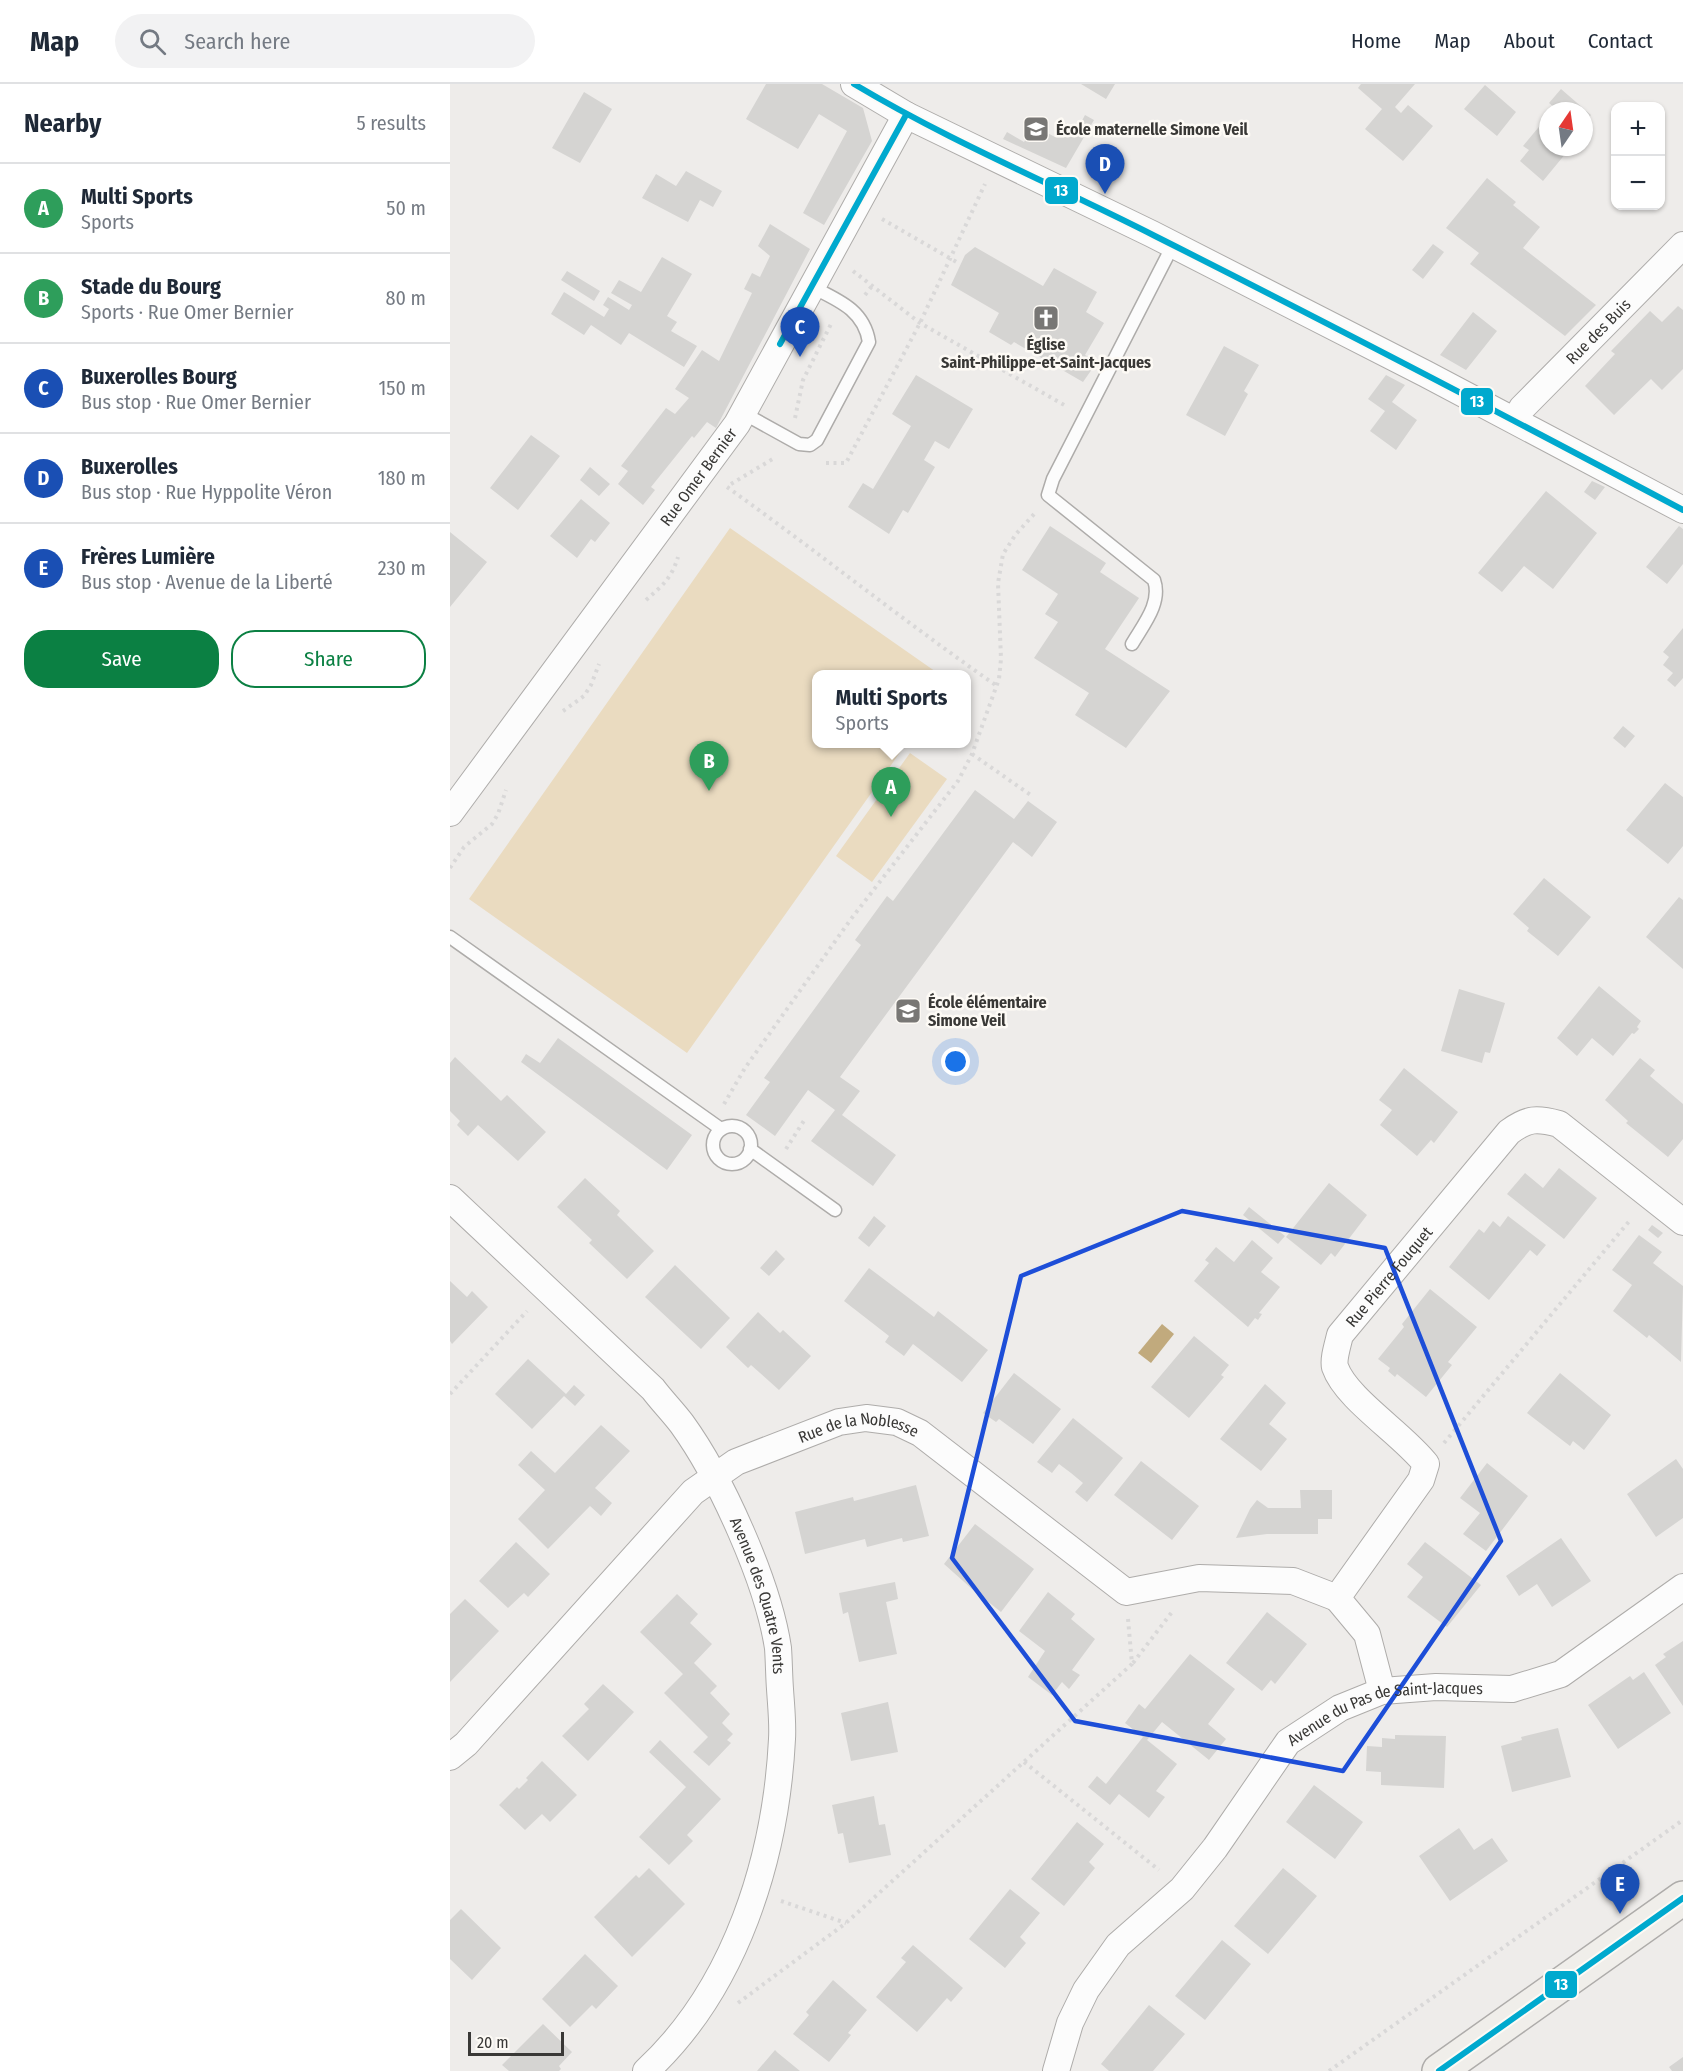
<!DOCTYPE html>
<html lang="en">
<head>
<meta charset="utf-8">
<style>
  :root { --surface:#fff; --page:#f2f2f3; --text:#1f2937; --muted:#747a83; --line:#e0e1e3; --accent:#0b8043 }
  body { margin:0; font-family:"Fira Sans Condensed",sans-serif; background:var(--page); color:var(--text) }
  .controls { position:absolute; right:18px; top:18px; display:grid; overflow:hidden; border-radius:12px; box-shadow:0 2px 4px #0004 }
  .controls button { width:54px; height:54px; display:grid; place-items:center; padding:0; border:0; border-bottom:2px solid var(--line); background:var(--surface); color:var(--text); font:30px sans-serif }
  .compass { position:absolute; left:1089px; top:18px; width:54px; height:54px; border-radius:50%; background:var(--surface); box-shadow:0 2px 4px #0004; rotate:13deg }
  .scale { position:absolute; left:18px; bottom:15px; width:96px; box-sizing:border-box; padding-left:6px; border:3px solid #393836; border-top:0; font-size:16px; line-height:21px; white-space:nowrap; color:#393836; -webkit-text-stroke:4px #fdfaf5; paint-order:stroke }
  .you { position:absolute; left:506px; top:978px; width:21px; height:21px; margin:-15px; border:4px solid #fff; border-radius:50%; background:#1a73e8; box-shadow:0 0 0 9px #1a73e833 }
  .badge { display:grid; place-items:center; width:39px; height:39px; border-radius:50%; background:var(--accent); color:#fff; font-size:20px; font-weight:700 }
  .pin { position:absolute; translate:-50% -50px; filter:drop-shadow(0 2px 3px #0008) }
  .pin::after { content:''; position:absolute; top:32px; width:21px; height:18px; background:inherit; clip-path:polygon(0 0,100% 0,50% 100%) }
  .popup { position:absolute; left:362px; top:586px; width:159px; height:78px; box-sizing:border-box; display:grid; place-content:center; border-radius:12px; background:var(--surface); filter:drop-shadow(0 2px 4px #0005); font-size:20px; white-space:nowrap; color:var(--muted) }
  .popup b { font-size:22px; color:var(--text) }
  .popup::after { content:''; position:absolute; left:50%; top:100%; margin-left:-12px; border:12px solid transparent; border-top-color:var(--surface) }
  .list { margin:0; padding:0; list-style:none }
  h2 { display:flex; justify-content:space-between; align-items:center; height:78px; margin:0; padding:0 24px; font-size:26px }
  h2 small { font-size:20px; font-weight:400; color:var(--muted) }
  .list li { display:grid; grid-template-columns:39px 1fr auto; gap:18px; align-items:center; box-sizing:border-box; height:90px; padding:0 24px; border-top:2px solid var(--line) }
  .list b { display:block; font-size:22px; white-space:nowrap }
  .list p { margin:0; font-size:20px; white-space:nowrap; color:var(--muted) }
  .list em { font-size:20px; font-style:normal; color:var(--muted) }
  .actions { display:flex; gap:12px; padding:18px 24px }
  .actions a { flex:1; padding:14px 0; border:2px solid var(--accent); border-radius:24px; text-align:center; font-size:21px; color:var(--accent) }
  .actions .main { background:var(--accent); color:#fff }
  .icon { flex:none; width:33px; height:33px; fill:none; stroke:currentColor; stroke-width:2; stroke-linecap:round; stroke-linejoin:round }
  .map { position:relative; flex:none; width:1233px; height:1987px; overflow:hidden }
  header { display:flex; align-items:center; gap:36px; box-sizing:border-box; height:84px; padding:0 30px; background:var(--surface); border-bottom:2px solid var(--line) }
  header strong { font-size:28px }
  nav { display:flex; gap:33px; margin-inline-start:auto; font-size:21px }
  .search { width:420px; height:54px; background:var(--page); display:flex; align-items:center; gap:15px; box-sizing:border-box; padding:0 21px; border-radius:33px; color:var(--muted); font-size:22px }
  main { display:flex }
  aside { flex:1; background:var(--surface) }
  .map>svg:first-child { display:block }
</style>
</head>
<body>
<header>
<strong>Map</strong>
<div class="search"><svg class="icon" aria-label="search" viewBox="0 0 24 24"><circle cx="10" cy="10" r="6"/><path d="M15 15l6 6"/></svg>Search here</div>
<nav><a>Home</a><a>Map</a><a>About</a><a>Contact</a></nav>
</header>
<main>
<aside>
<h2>Nearby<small>5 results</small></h2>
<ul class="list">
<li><span class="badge" style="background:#2e9e5b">A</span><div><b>Multi Sports</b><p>Sports</p></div><em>50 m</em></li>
<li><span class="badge" style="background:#2e9e5b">B</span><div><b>Stade du Bourg</b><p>Sports · Rue Omer Bernier</p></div><em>80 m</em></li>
<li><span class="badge" style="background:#1a4fb4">C</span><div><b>Buxerolles Bourg</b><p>Bus stop · Rue Omer Bernier</p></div><em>150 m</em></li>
<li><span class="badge" style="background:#1a4fb4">D</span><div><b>Buxerolles</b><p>Bus stop · Rue Hyppolite Véron</p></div><em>180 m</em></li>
<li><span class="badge" style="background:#1a4fb4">E</span><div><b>Frères Lumière</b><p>Bus stop · Avenue de la Liberté</p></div><em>230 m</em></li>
</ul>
<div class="actions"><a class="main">Save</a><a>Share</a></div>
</aside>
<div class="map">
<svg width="1233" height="1987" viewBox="0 0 1233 1987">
  <rect width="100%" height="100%" fill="#eeecea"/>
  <path fill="#eadbc0" d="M280,444l209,146h-123v70h90l-219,309 -218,-154z
    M460,669l37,26 -75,103 -36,-26z"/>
  <path fill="#c1aa7d" d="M712,1240l12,10 -23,29 -13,-10z"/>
  <path fill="#d5d4d2" d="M316,0h56l41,24 9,33 -48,84 -21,-12 44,-82 -28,-17 -21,35 -52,-30z
    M631,0h34l-9,15z
    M911,0h54l-20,23 6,6 7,-8 25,21 -30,35 -38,-32 17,-20 -24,-21z
    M1035,1l31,27 -19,24 -33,-27z
    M1111,5l30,26 -7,9v-13h-31l2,-3 -6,-5z
    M134,8l28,17 -32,54 -28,-15z
    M635,31l9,5 -28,48 -63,-29 4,-7 17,10 10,-16 21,11 9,-15 13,8z
    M1098,32v31h23l-28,34 -23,-20 9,-11 -6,-4z
    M236,87l36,20 -9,16 -13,-7 -12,22 -46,-24 14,-24 20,12z
    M1037,94l29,24 -3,3 27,22 -17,21 73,57 -31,31 -95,-72 9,-11 -33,-25z
    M320,140l40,25 -94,179 -9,-6 -13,16 -2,-2 -41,51 4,3 -12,15 -25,-21 10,-13 -7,-5 45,-58 9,6 14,-16 -14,-9 27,-39 17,11 33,-68 -8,-4 8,-16 8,4 10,-21 -12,-10z
    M983,160l11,8 -21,27 -11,-9z
    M525,163l68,39 11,-18 43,24 -11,20 18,11 -19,32 12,7 -14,20 -69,-40 -3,3 -22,-13 10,-19 -48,-28 14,-30z
    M212,173l30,17 -25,42 10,6 -6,9 26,15 -13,21 -55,-34 -8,12 -30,-20 -7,10 -33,-21 13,-22 40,25 5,-8 -6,-4 5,-8 21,13 3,-5 -21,-12 8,-13 22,12z
    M117,187l33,20 -6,10 -33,-21z
    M1228,222l5,4v59l-21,21 -11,-11 -37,36 -29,-29 30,-32 -4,-3 39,-40 12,11z
    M1023,228l24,19 -31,39 -26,-15z
    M774,262l35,19 -15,26 4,3 -23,42 -39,-21z
    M466,291l57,34 -24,40 -14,-8 -11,19 11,7 -27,46 -5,-3 -14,24 -41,-27 15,-24 10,6 38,-63 -19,-12z
    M936,291l19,10 -13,17 25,18 -21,30 -26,-19 15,-20 -17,-12z
    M81,351l29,21 -42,54 -28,-22z
    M140,383l20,17 -11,12 -19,-16z
    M1142,397l13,6 -10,13 -11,-8z
    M1096,407l51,42 -44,56 -29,-23 -22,26 -24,-19z
    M131,415l29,24 -15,19 -4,-3 -14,19 -27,-22z
    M600,442l56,37 -6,9 39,26 -34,51 65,42 -44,57 -51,-33 14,-22 -55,-35 24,-36 -13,-8 13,-20 -36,-24z
    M1229,442l4,3v35l-16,20 -21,-17z
    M0,448l37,30 -37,45z
    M1233,544v50l-8,9 -8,-7 6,-7 -10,-8 6,-8 -6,-5z
    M1173,642l12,10 -10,12 -12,-10z
    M1215,699l18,14v49l-15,18 -42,-34z
    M525,706l39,29 14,-18 29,21 -25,35 -19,-15 -173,235 20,14 -18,24 54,40 -23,31 -62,-45 24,-31 -27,-20 -33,46 -29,-21 24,-33 -6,-4 97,-133 -6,-5 32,-44 6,5z
    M1094,794l47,39 -33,39 -31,-25 2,-3 -16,-14z
    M1229,813l4,3v69l-37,-32z
    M1149,902l42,35 -4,6 2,2 -5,5 -2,-1 -19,23 -21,-18 -15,18 -20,-18z
    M1009,905l46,14 -15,50 -5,-1 -3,11 -41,-12z
    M108,954l134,97 -25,35 -146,-108 5,-8 14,9z
    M5,973l46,44 6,-6 39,37 -28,29 -40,-36 -10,11 -11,-11 3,-4 -10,-10v-48z
    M1190,974l15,12 -5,6 33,28v35l-15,18 -42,-34 2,-2 -23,-21z
    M954,984l54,44 -24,31 -3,-3 -14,16 -37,-31 12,-15 -13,-10z
    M1109,1084l38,30 -33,41 -57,-45 18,-21 18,15z
    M135,1094l35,33 -3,4 37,36 -27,28 -38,-36 3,-3 -35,-33z
    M879,1099l38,32 -32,42 -4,-4 -10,12 -35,-28z
    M799,1123l36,29 -7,8 -35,-29z
    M424,1132l12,10 -17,21 -11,-9z
    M1058,1132l38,29 -9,11 -7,-6 -41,50 -40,-33 30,-38 5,4 9,-12 7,6z
    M1202,1141l11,8 -5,5 -10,-8z
    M1189,1151l23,17 -9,11 30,23 -2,76 -32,-27 -2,3 -34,-27 19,-26 -20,-15z
    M802,1156l21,18 -12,14 19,15 -21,26 3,1 -4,6 -3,-2 -7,9 -54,-46 15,-18 -4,-3 11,-13 18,15z
    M326,1166l9,9 -16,17 -9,-8z
    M225,1181l55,53 -29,31 -56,-52z
    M419,1184l65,49 4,-6 50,39 -26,32 -49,-38 -9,12 -19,-14 4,-6 -45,-35z
    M0,1197l17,16 5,-6 16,16 -36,37 -2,-3z
    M980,1205l47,38 -29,35 4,3 -26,32 -29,-23 -2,3 -7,-6 2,-3 -12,-9 26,-32 -2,-3z
    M308,1228l22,21 3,-3 28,26 -32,34 -28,-25 -3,3 -22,-21z
    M744,1252l35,29 -8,10 3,2 -35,41 -38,-31z
    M78,1275l38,35 8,-9 11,10 -10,11 -11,-10 -32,33 -37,-35z
    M564,1289l47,36 -28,35 -34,-25 -3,3 -13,-9z
    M1110,1289l51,42 -27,35 -11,-9 -3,5 -43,-33z
    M815,1300l21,19 -17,21 18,15 -26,32 -41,-32z
    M623,1334l50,40 -36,44 -12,-10 8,-9 -12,-10 -12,-9 -7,9 -15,-11z
    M151,1341l29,26 -35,37 17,15 -11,13 -11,-10 -42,43 -30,-30 27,-29 -27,-25 13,-14 24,22z
    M1226,1375l7,10v49l-27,19 -29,-43z
    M691,1377l58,45 -27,34 -58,-45z
    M1037,1379l41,33 -42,55 -23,-17 17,-21 -20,-15z
    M466,1401l13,51 -26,6 -1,-4 -35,9 -2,-8 -60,15 -10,-42 58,-15 1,4z
    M850,1406h32v29h-14v15h-51l-31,4 14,-29 7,-9 11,8h33z
    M525,1440l59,45 -33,43 -29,-23 -28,-25z
    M1111,1454l30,43 -39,26 -15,-23 -18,12 -13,-20z
    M66,1458l34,32 -22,23 -4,-4 -16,15 -29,-27z
    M975,1458l56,43 -34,42 -40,-30 16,-20 -16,-13z
    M445,1498l3,17 -12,3 11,52 -38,8 -11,-50 -5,2 -4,-21z
    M598,1508l27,22 -4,5 24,20 -23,31 8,5 -11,14 -7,-7 -10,13 -24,-18 17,-26 -26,-20z
    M227,1510l21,20 -8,9 22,21 -18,19 23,23 -7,7 20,21 -8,9 11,11 -6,6 4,3 -22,23 -16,-14 15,-15 -44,-44 19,-19 -43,-42z
    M15,1515l34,32 -49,51v-68z
    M817,1528l40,32 -32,40 -4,-4 -9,11 -36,-28z
    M1233,1557v65l-28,-41 11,-8 -3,-3z
    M740,1570l45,35 -27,35 18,15 -17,21 -47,-38 -15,18 30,24 -21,27 9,6 -16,21 -30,-24 -9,11 -22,-18 9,-11 9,8 37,-47 -18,-14 14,-19 6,5z
    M1194,1588l27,41 -53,36 -30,-44 42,-29 3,4z
    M153,1600l31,28 -46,49 -26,-25 27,-27 -5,-5z
    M438,1618l10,50 -47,9 -10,-48z
    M1108,1644l13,49 -59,15 -11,-46 21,-6 -1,-3z
    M945,1651l51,1 -2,52 -63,-3v-13l-15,-1 1,-25 15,1v-9l13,1z
    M210,1656l61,59 -34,36 6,6 -24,24 -30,-28 47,-50 -37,-35z
    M92,1677l35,34 -27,27 -8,-8 -17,16 -26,-25 18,-18 2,2 9,-9 -2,-2z
    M864,1701l49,37 -28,37 -49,-37z
    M424,1712l5,29 6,-1 6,31 -42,8 -6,-30 -5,1 -6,-29z
    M627,1738l27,22 -15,18 6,6 -31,38 -33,-27z
    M1009,1744l15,22 18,-12 16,23 -58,40 -31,-45z
    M199,1784l36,36 -53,53 -38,-40 42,-42 3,3z
    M833,1784l34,28 -49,58 -34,-28z
    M560,1805l30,24 -20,24 6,6 -21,25 -36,-29z
    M11,1825l40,39 -29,32 -22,-21v-39z
    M772,1856l29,24 -46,56 -30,-24z
    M463,1861l50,43 -12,14 -4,-4 -30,34 -41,-35 30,-35 -5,-4z
    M135,1870l33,32 -22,23 -4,-4 -22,22 -28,-28z
    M383,1896l34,30 -19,23 3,2 -22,27 -36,-28 16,-19 -3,-3z
    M699,1921l36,29 -32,37h-44l-8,-7z
    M93,1940l29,28 -13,14 2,3 -2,2h-50l-7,-6z
    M325,1966l3,3 22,18h-43z
    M1233,1973v14h-11l-3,-4z"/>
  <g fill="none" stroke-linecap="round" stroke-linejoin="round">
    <defs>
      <path id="lane" d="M293,329l56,31 11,1 7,-5 52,-98c-5,-32 -31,-42 -57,-55
        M682,560c11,-19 30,-41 22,-64l-106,-85 5,-16 120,-234
        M0,853l271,192
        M263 1061a19 19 0 1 1 38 0a19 19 0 1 1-38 0Z
        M300,1065l85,61"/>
      <g id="street">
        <path d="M404,0l52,31 246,119 274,140 257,136"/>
        <path id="s1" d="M1065,336l7,-12 161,-163"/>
        <path id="s2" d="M0,729l287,-389 169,-309"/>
        <path id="s3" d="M0,1114l203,191c9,12 20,23 29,35 39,54 86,158 96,224 1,14 1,28 2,41 1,16 3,34 2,50 -6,119 -46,249 -136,332"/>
        <path id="s4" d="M932,1607l-15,-57 -30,-36 84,-118 5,-16c-23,-30 -80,-65 -91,-97 -2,-8 3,-23 5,-32l169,-203c19,-14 28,-14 50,-8l124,98"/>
        <path id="s5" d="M0,1673l16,-13 227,-252 43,-30 103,-40 27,-4 31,4 23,11 206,159 73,-14 94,3 44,17"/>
        <path id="s6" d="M606,1987l14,-48 16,-33 32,-45 64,-56 33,-41 73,-106 52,-34 42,-17 54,-4 76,2 49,-15 122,-87"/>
      </g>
      <path id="secondary" d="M989,1987l244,-173"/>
    </defs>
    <use href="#lane" stroke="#aeacaa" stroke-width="15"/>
    <use href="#street" stroke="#aeacaa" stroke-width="28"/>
    <use href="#secondary" stroke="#aeacaa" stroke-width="36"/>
    <path stroke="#d9d8d8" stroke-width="4" stroke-dasharray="3 4.5" stroke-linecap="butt" d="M432,135l78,45
      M403,187l67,52 146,83
      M415,211l7,-9
      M345,334l8,-38 29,-58
      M376,379h20l74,-140 65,-139
      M281,400l45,-27
      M277,403c91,65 178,135 270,199
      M196,516c17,-15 25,-21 32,-43
      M113,627l21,-15 7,-11 8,-21
      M522,670l60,42
      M0,784l14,-21 28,-23 6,-10 8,-24
      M274,1020l21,-36 106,-149 107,-138 14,-27 27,-75 2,-20 -3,-76 5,-29 13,-20 20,-22
      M336,1065l19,-30
      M0,1310l77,-83
      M994,1359l187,-224
      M683,1579l39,-51
      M574,1678l135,108
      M331,1817l65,22
      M288,1919l108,-80 286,-259 -4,-45
      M879,1987l354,-251"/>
    <use href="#lane" stroke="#fcfcfc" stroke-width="12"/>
    <use href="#street" stroke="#fcfcfc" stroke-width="26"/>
    <use href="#secondary" stroke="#f0eeea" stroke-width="33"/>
    <defs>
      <path id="bus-1" d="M404,0c97,58 201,101 301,152 177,89 353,181 528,274
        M330,260l126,-229
        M989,1987l244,-173"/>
    </defs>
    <use href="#bus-1" stroke="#fdfaf5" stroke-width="10"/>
    <use href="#bus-1" stroke="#00a9ce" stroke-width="6"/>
  </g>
  <path fill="none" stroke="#1d4ed8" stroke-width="4.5" stroke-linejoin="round" d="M732,1127l203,37 116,293 -158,230 -268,-50 -123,-163 69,-282z"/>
  <defs>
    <symbol id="school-square" viewBox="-11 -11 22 22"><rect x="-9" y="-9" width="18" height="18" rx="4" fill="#787775" stroke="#fdfaf5"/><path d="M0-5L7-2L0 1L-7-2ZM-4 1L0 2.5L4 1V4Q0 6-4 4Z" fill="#fff"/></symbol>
    <symbol id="church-square" viewBox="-11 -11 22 22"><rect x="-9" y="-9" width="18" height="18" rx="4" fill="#787775" stroke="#fdfaf5"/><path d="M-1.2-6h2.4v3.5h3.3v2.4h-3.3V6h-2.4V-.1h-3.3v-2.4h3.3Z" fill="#fff"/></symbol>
  </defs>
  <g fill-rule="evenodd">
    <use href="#school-square" x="571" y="30" width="30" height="30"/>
    <use href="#church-square" x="581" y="219" width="30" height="30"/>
    <use href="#school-square" x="443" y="912" width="30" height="30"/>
  </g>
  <g text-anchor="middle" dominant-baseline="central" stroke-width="5" stroke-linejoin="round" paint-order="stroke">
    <g font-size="16" font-weight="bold" fill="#393836" stroke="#fdfaf5" text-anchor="start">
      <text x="606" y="45">École maternelle Simone Veil</text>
      <text x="596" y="260" text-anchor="middle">Église<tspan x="596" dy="18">Saint-Philippe-et-Saint-Jacques</tspan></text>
      <text x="478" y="918">École élémentaire<tspan x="478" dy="18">Simone Veil</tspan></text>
    </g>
    <g font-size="16" fill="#393836" stroke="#fdfaf5">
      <text stroke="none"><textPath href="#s1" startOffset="122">Rue des Buis</textPath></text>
      <text stroke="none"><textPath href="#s2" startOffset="418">Rue Omer Bernier</textPath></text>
      <text stroke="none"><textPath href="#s4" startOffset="510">Rue Pierre Fouquet</textPath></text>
      <text stroke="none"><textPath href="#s5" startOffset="542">Rue de la Noblesse</textPath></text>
      <text stroke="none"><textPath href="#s3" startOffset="514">Avenue des Quatre Vents</textPath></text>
      <text stroke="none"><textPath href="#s6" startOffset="513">Avenue du Pas de Saint-Jacques</textPath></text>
    </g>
  </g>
  <g stroke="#fdfaf5" stroke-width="2">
    <rect x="594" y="92" width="35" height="29" rx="6" fill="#00a9ce"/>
    <rect x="1010" y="303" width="34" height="29" rx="6" fill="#00a9ce"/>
    <rect x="1094" y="1886" width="34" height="29" rx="6" fill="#00a9ce"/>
  </g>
  <g font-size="16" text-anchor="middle" font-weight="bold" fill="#fff">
    <text x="611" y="112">13</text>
    <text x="1027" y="323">13</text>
    <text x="1111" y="1906">13</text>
  </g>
</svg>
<div class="controls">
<button>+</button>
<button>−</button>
</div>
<svg class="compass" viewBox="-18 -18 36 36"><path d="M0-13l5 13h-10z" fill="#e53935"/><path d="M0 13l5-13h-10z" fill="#747a83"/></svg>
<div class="scale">20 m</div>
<div class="you"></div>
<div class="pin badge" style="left:441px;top:733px;background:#2e9e5b">A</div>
<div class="popup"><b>Multi Sports</b>Sports</div>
<div class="pin badge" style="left:259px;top:707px;background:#2e9e5b">B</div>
<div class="pin badge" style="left:350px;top:273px;background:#1a4fb4">C</div>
<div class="pin badge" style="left:655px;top:110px;background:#1a4fb4">D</div>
<div class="pin badge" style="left:1170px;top:1830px;background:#1a4fb4">E</div>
</div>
</main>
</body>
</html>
